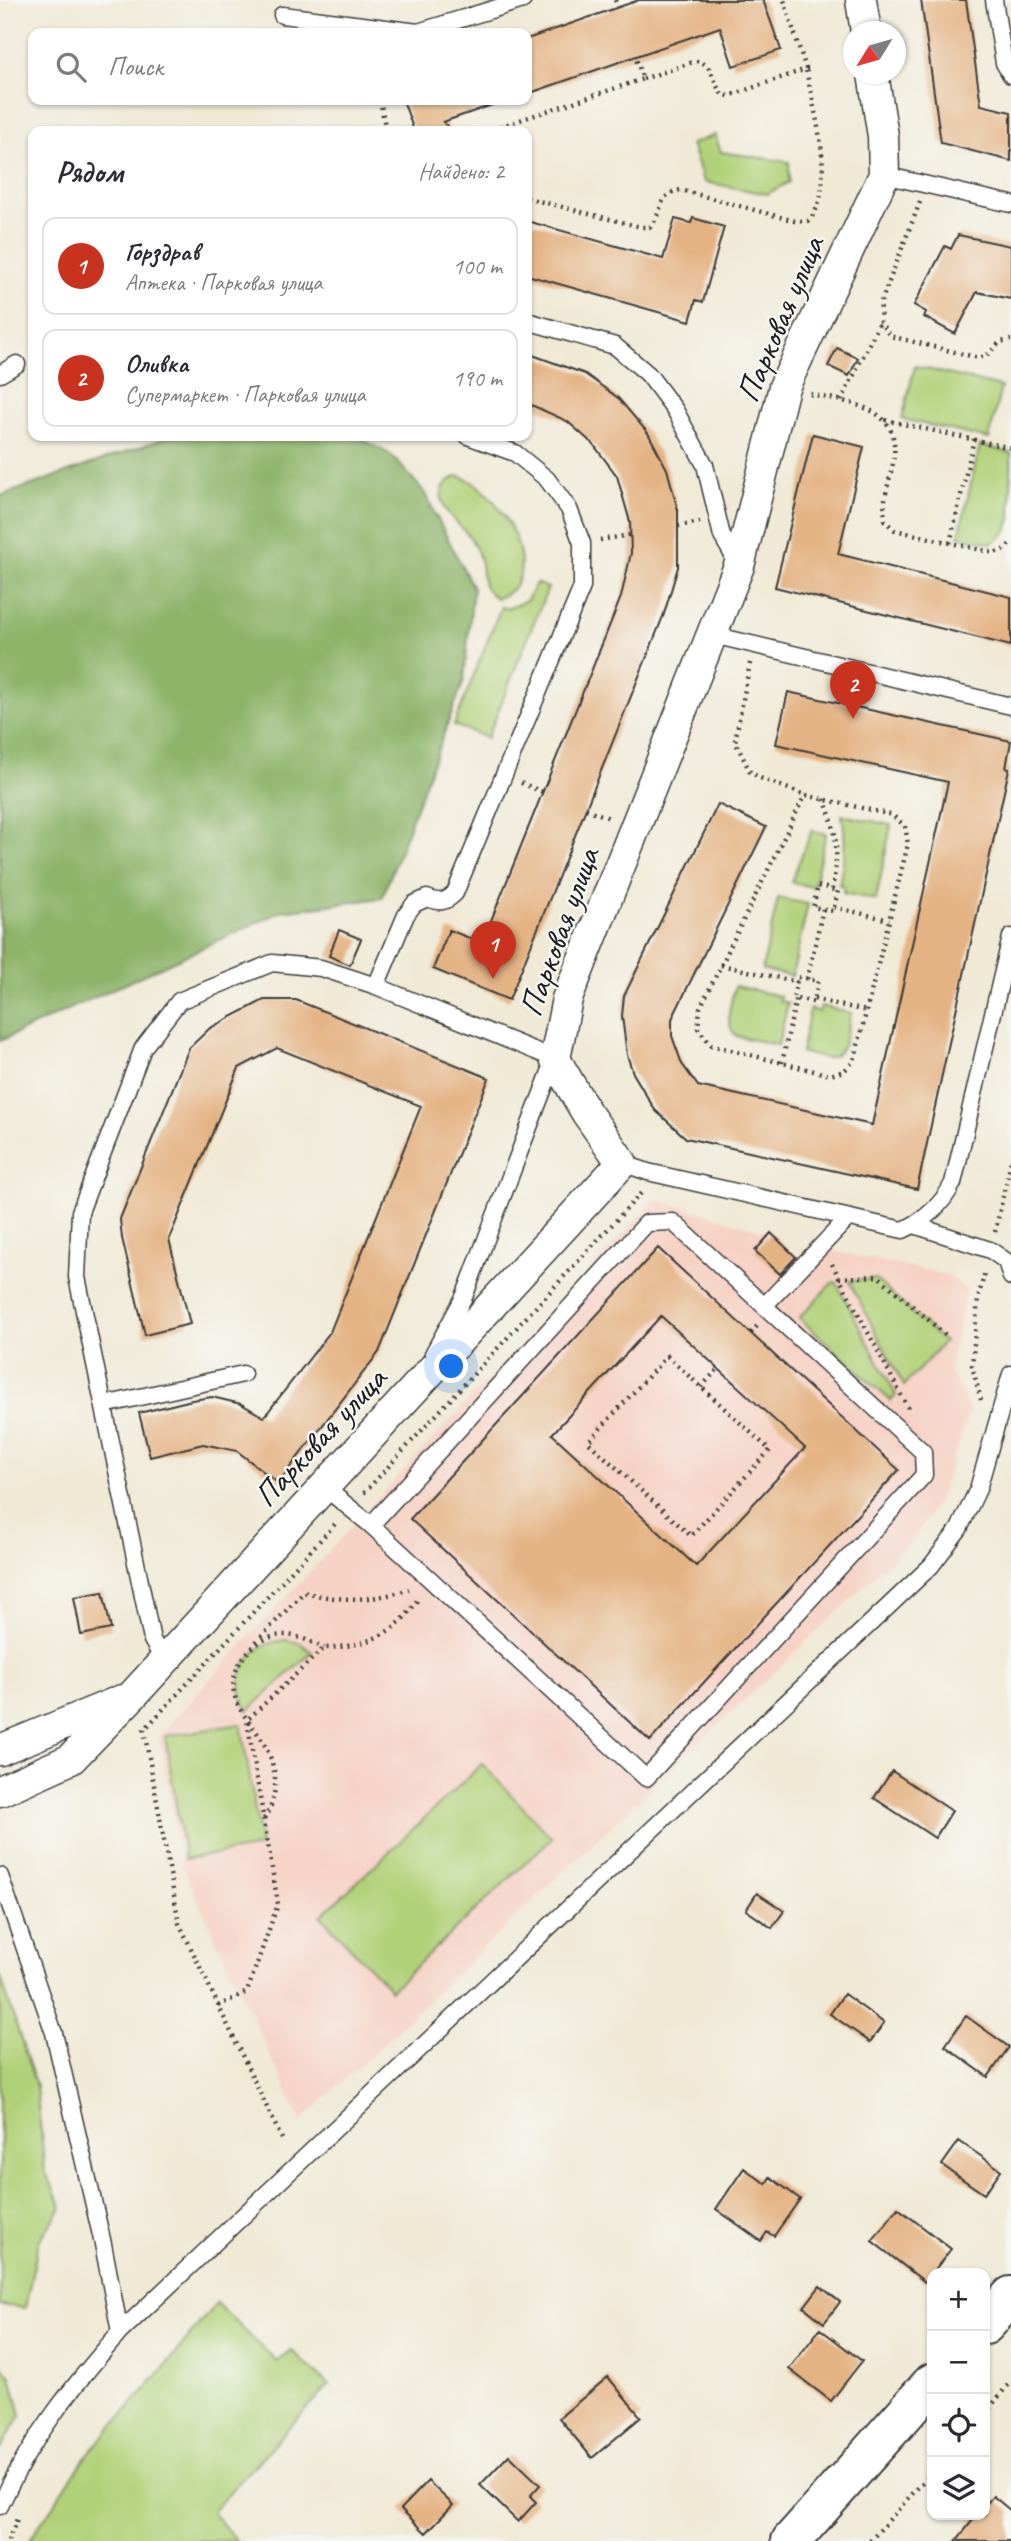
<!DOCTYPE html>
<html lang="ru">
<head>
<meta charset="utf-8">
<style>
  :root { --surface:#fff; --page:#f2f2f3; --text:#2b2b33; --muted:#7c7c81; --line:#e1e1e2; --accent:#c8321e }
  body { margin:0; font-family:Caveat,sans-serif; background:var(--page); color:var(--text) }
  .controls { position:absolute; right:21px; bottom:21px; display:grid; overflow:hidden; border-radius:14px; box-shadow:0 2px 5px #0004 }
  .controls button { width:63px; height:63px; display:grid; place-items:center; padding:0; border:0; border-bottom:2px solid var(--line); background:var(--surface); color:var(--text); font:35px sans-serif }
  .compass { position:absolute; left:843px; top:21px; width:63px; height:63px; border-radius:50%; background:var(--surface); box-shadow:0 2px 5px #0004; rotate:233deg }
  .you { position:absolute; left:452px; top:1367px; width:24px; height:24px; margin:-18px; border:5px solid #fff; border-radius:50%; background:#1a73e8; box-shadow:0 0 0 10px #1a73e833 }
  .badge { display:grid; place-items:center; width:46px; height:46px; border-radius:50%; background:var(--accent); color:#fff; font-size:23px; font-weight:700 }
  .pin { position:absolute; translate:-50% -58px; filter:drop-shadow(0 2px 4px #0008) }
  .pin::after { content:''; position:absolute; top:37px; width:24px; height:21px; background:inherit; clip-path:polygon(0 0,100% 0,50% 100%) }
  .list { margin:0; padding:0; list-style:none }
  h2 { display:flex; justify-content:space-between; align-items:center; height:91px; margin:0; padding:0 28px; font-size:30px }
  h2 small { font-size:23px; font-weight:400; color:var(--muted) }
  .list li { display:grid; grid-template-columns:46px 1fr auto; gap:21px; align-items:center; box-sizing:border-box; height:98px; margin:0 14px 14px; padding:0 14px; border:2px solid var(--line); border-radius:14px }
  .list b { display:block; font-size:26px; white-space:nowrap }
  .list p { margin:0; font-size:23px; white-space:nowrap; color:var(--muted) }
  .list em { font-size:23px; font-style:normal; color:var(--muted) }
  .icon { flex:none; width:38px; height:38px; fill:none; stroke:currentColor; stroke-width:2; stroke-linecap:round; stroke-linejoin:round }
  .map { position:relative; flex:none; width:1011px; height:2541px; overflow:hidden }
  .search { position:absolute; background:var(--surface); box-shadow:0 2px 5px #0004; left:28px; top:28px; width:504px; height:77px; display:flex; align-items:center; gap:18px; box-sizing:border-box; padding:0 24px; border-radius:14px; color:var(--muted); font-size:26px }
  .panel { position:absolute; background:var(--surface); box-shadow:0 2px 5px #0004; left:28px; top:126px; width:504px; height:315px; border-radius:14px }
  .map>svg:first-child { display:block }
</style>
</head>
<body>
<div class="map">
<svg width="1011" height="2541" viewBox="0 0 1011 2541">
  <rect width="100%" height="100%" fill="#f6f6f2"/>
  <filter id="ink" filterUnits="userSpaceOnUse"><feTurbulence type="fractalNoise" baseFrequency=".0143" numOctaves="2"/><feDisplacementMap in="SourceGraphic" scale="14" xChannelSelector="R" yChannelSelector="G"/><feConvolveMatrix kernelMatrix="1 2 1 2 8 2 1 2 1" color-interpolation-filters="sRGB"/></filter>
  <filter id="wash" filterUnits="userSpaceOnUse"><feTurbulence type="fractalNoise" baseFrequency=".00686" numOctaves="4" result="noise"/><feDisplacementMap in="SourceGraphic" scale="28" xChannelSelector="R" yChannelSelector="G"/><feGaussianBlur stdDeviation="1.57" result="paint"/><feColorMatrix in="noise" values="0 0 0 0 0 0 0 0 0 0 0 0 0 0 0 0 0 1.4 0 .05"/><feComposite in="paint" operator="in"/></filter>
  <g filter="url(#wash)">
    <rect width="100%" height="100%" fill="#f0e9d5"/>
    <path fill="#f6d2c4" d="M655,1199l116,34 27,26 20,-21 14,13 116,24 18,15 -17,80 21,39 -28,83 -29,48 -612,581 -119,-255 -23,-131z"/>
    <path fill="#b1d178" stroke="#66764a" stroke-width="2" d="M715,135l6,17 68,10v20l-22,12 -63,-12 -13,-38z
      M915,366l86,21 -12,52 -87,-20z
      M980,445l31,8v65c-3,13 -8,19 -20,25l-32,-7z
      M459,476c43,12 93,107 37,122 -19,-14 -11,-20 -16,-38 -1,-7 -6,-15 -9,-21 -8,-13 -26,-23 -29,-39 -2,-13 6,-21 17,-24z
      M536,583l12,5 -61,150 -33,-13 47,-118 6,2 20,-9z
      M842,815l49,10 -15,75 -33,-7 1,-7 -5,-1c5,-25 8,-45 3,-70z
      M812,830l14,4 -13,53 -22,-5z
      M778,898l30,6 -16,72 -30,-6z
      M735,986l45,10 -1,5 9,2 -10,42 -42,-9c-13,-16 -5,-31 -1,-50z
      M821,1006l30,7c-4,14 -4,41 -22,45 -8,1 -20,-4 -28,-6l9,-43 9,3z
      M875,1279l69,63 -40,44 -55,-105z
      M836,1282l60,113 -5,6 -92,-83 33,-35z
      M285,1640l15,3 12,9 -64,59c-19,-34 -2,-66 37,-71z
      M241,1724l20,123 -76,12 -20,-123z
      M482,1764l70,74 -161,152 -70,-74z
      M0,1975l36,111 9,85 17,36 -23,34 -14,67 -25,-3z
      M216,2303l61,59 15,-11 37,34 -117,126 24,30h-207l58,-86 76,-86z
      M0,2364l11,12 10,39 -21,35z"/>
    <path fill="#8cb368" stroke="#546842" stroke-width="2" d="M171,436h186l34,19 32,35 50,98 -9,92 -82,218 -100,13 -282,130v-545z"/>
    <g id="blocks">
      <path fill="#e4b383" fill-rule="evenodd" d="M639,0h124l18,50 -48,16 -13,-39 -193,67v-55z
        M921,0h45l15,105 30,7v49l-70,-18z
        M403,100h95v3l-55,19 9,9h-38z
        M693,218l31,9 -21,75 -7,-2 -6,21 -163,-46v-54l136,38 12,-40 16,4z
        M958,235l53,11v53l-34,-7 -22,42 -31,-17 2,-5 -12,-7 31,-59 6,3z
        M837,348l21,10 -9,18 -21,-10z
        M527,353l58,21 33,24 30,35 19,36 11,41v57l-14,47 -155,386 -76,-31 16,-39 33,13 139,-346 10,-44 -1,-31 -13,-46 -24,-32 -26,-23 -40,-18z
        M813,434l51,13 -26,107 173,43v49l-236,-59z
        M788,692l223,49 -5,27 3,1 -92,420 -231,-51 -31,-28 -22,-37 -6,-18 -5,-39 2,-20 94,-192 48,23 -94,192v17l10,28 16,22 174,39 76,-343 -172,-38z
        M339,930l22,9 -11,26 -21,-9z
        M264,1000h32l193,78 -110,274 -101,131 -41,-32 -34,-7 -53,13 -11,-44 53,-13 20,-3 29,7 23,13 66,-85 91,-226 -144,-58 -38,20 -70,171 21,85 -45,11 -23,-97 -2,-19 69,-171 21,-20z
        M771,1233l25,24 -16,17 -25,-23z
        M658,1248l241,222 -249,271 -240,-222zM661,1316l144,132 -109,118 -144,-132z
        M103,1592l8,37 -30,6 -7,-38z
        M892,1771l60,40 -17,27 -61,-40z
        M757,1893l27,18 -12,17 -26,-18z
        M844,1994l40,29 -14,19 -40,-28z
        M966,2016l43,31 -21,30 -43,-31z
        M959,2141l42,29 -17,24 -42,-29z
        M744,2168l22,16 4,-7 30,22 -26,37 -7,-4 -6,9 -45,-32z
        M898,2208l53,41 -26,33 -53,-41z
        M820,2286l20,16 -16,21 -20,-16z
        M820,2329l42,32 -31,40 -42,-32z
        M608,2377l33,40 -49,41 -33,-40z
        M509,2455l31,30 -10,11 6,6 -18,20 -38,-37z
        M428,2481l25,24 -27,28 -25,-24z
        M993,2496l18,15v30h-55l21,-26h8v-9z"/>
    </g>
  </g>
  <g filter="url(#ink)">
    <use href="#blocks" fill-opacity="0" stroke="#3c3b38" stroke-width="2"/>
    <g fill="none" stroke-linecap="round" stroke-linejoin="round">
      <defs>
        <path id="service" d="M994,0l10,63 7,12
          M282,15l136,17 105,-32
          M884,175l127,29
          M527,321l88,25 33,28 27,36 30,55 17,71 16,28
          M0,374l17,-10
          M713,635l298,71
          M376,986l30,-71 8,-11 13,-6c13,5 18,5 28,-5l127,-306v-44l-13,-34 -22,-30 -32,-26 -47,-17
          M622,1163l26,9 255,58c21,-9 40,-26 50,-47l58,-246
          M914,1225l76,25 16,11 5,16
          M764,1306l84,-88
          M104,1405l139,-31
          M324,1487l47,38 275,253 278,-303 -1,-23 -250,-230 -26,1 -276,302
          M164,1661l-12,-21 -75,-363 3,-65 63,-164 36,-47 93,-38 49,5 55,18 179,73 -91,238 -31,57
          M0,1876l54,157 49,211 17,88
          M0,2506c29,-66 73,-120 120,-174l811,-766 28,-37 19,-40 33,-115"/>
        <path id="minor" d="M861,0l5,32
          M0,1750l122,-50
          M0,1791l71,-32 61,-63 490,-533 -36,-51 -31,-53 12,-60 172,-433 45,-179 100,-212 -1,-39 -10,-62"/>
        <path id="tertiary" d="M985,2325l26,-29
          M791,2541l141,-158"/>
      </defs>
      <use href="#service" stroke="#3c3b38" stroke-width="19"/>
      <use href="#minor" stroke="#3c3b38" stroke-width="33"/>
      <use href="#tertiary" stroke="#3c3b38" stroke-width="42"/>
      <path stroke="#3c3b38" stroke-width="4.5" stroke-dasharray="2 5" stroke-linecap="butt" d="M615,0l3,7
        M643,79l53,-18c18,2 16,21 26,33l7,2 77,-27 -22,-69
        M380,100l6,31
        M487,131l156,-52 -8,-23
        M527,198l114,29h9c14,-15 7,-34 31,-37l114,31h13c31,-32 5,-112 -2,-152
        M920,202l-39,100 -1,20 10,14 85,21h10l15,-15 11,-2
        M810,394c45,10 96,13 82,74 -4,18 -10,35 -7,53l10,9 99,23 11,-4 6,-6
        M841,401l39,-79
        M885,420l126,28
        M678,526l22,-4
        M600,540l30,-5
        M950,543l24,-104
        M750,663l-15,78 15,31 10,6 45,17 87,20 13,11 3,18 -54,217 -10,10 -14,4 -119,-30 -13,-17 2,-20 105,-213
        M521,783l22,9
        M824,799c14,34 15,54 8,90
        M586,809l26,10
        M818,886l20,5 -5,20 -20,-4z
        M834,907l55,13
        M721,965l76,17
        M798,977l20,4 -5,21 -20,-5z
        M807,979l16,-70
        M814,999l52,12
        M782,1063l14,-65
        M995,1232l16,-71
        M832,1264l76,144
        M839,1278l39,-2 70,61
        M751,1333l7,-8
        M667,1356l103,94 -79,86 -103,-94z
        M701,1387l17,-18
        M981,1400l-9,-34 6,-67 7,-28
        M364,1493l279,-302
        M256,1642l48,-50c34,10 72,9 105,-3
        M264,1819c19,-29 12,-61 -9,-89 -8,-11 -18,-22 -21,-37 -5,-27 21,-58 50,-58 14,0 27,7 40,13
        M218,2006l29,-14 31,-88 -31,-184 77,-72c40,-1 75,-14 95,-51
        M282,2139l-103,-216 -35,-193 193,-208
        M985,2414l26,-33
        M8,2541l9,-22
        M870,2541l62,-69"/>
      <use href="#service" stroke="#fff" stroke-width="16"/>
      <use href="#minor" stroke="#fff" stroke-width="30"/>
      <use href="#tertiary" stroke="#fff" stroke-width="38"/>
    </g>
  </g>
  <g text-anchor="middle" dominant-baseline="central" stroke-width="5" stroke-linejoin="round" paint-order="stroke">
    <g font-size="33" fill="#1c1c1c" stroke="#f6f6f2">
      <text transform="translate(780 319) rotate(-67)">Парковая улица</text>
      <text transform="translate(559 932) rotate(-70)">Парковая улица</text>
      <text transform="translate(320 1437) rotate(-47)">Парковая улица</text>
    </g>
  </g>
</svg>
<div class="controls">
<button>+</button>
<button>−</button>
<button><svg class="icon" aria-label="locate" viewBox="0 0 24 24"><circle cx="12" cy="12" r="6"/><path d="M12 2v4M12 18v4M2 12h4M18 12h4"/></svg></button>
<button><svg class="icon" aria-label="layers" viewBox="0 0 24 24"><path d="M12 4l9 5-9 5-9-5zM3 14l9 5 9-5"/></svg></button>
</div>
<svg class="compass" viewBox="-18 -18 36 36"><path d="M0-13l5 13h-10z" fill="#e53935"/><path d="M0 13l5-13h-10z" fill="#7c7c81"/></svg>
<div class="you"></div>
<div class="pin badge" style="left:493px;top:979px">1</div>
<div class="pin badge" style="left:853px;top:719px">2</div>
<div class="search"><svg class="icon" aria-label="search" viewBox="0 0 24 24"><circle cx="10" cy="10" r="6"/><path d="M15 15l6 6"/></svg>Поиск</div>
<section class="panel">
<h2>Рядом<small>Найдено: 2</small></h2>
<ul class="list">
<li><span class="badge">1</span><div><b>Горздрав</b><p>Аптека · Парковая улица</p></div><em>100 m</em></li>
<li><span class="badge">2</span><div><b>Оливка</b><p>Супермаркет · Парковая улица</p></div><em>190 m</em></li>
</ul>
</section>
</div>
</body>
</html>
